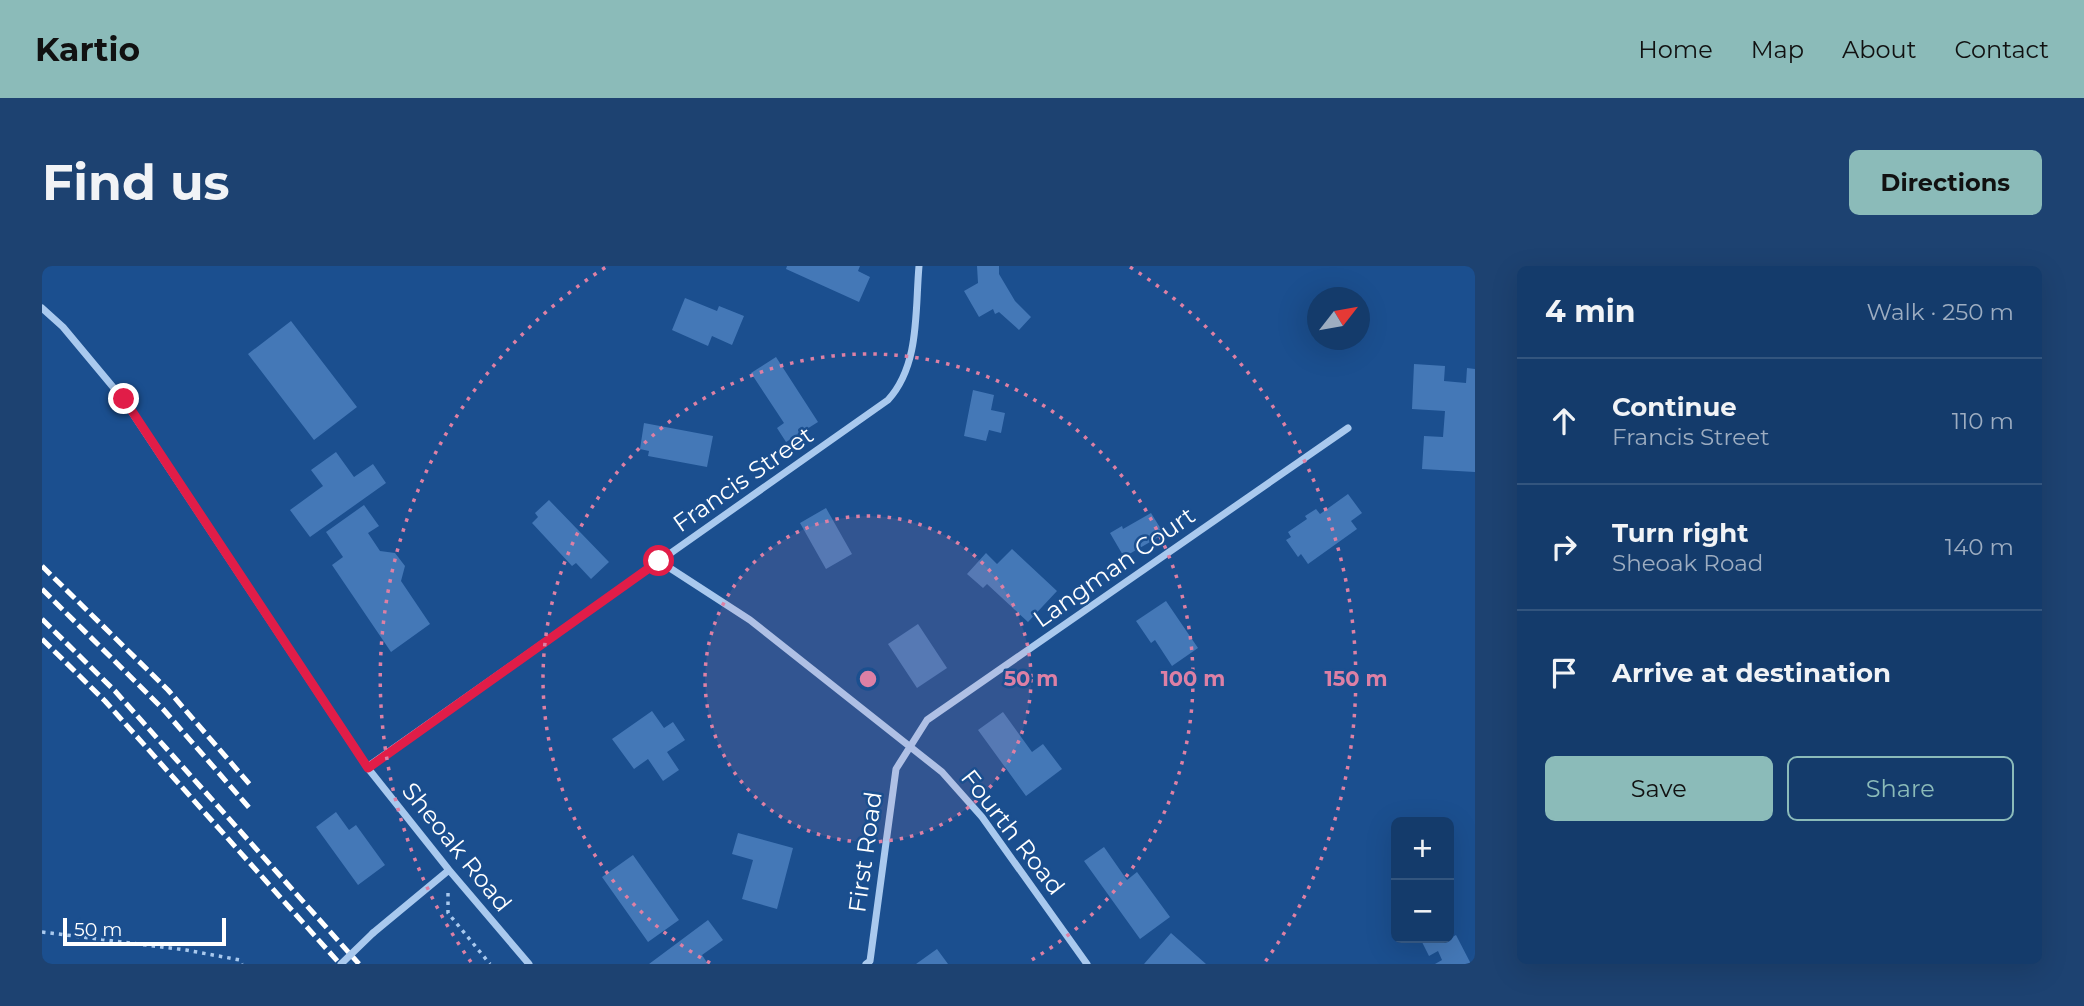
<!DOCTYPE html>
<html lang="en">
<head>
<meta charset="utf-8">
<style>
  :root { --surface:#143b6b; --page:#1d4271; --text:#f1f3f6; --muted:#9dadc1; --line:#33557e; --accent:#8bbbb9 }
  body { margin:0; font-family:Montserrat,sans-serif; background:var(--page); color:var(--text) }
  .controls { position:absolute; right:21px; bottom:21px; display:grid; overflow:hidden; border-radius:10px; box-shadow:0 7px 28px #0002 }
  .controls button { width:63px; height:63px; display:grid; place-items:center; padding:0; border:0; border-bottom:2px solid var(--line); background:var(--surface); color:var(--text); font:35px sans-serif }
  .compass { position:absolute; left:1265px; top:21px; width:63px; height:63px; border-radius:50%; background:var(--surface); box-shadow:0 7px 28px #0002; rotate:59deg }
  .scale { position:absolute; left:21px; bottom:18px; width:163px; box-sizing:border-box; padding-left:7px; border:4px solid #fff; border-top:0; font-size:19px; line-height:24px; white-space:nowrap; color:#fff; -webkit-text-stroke:5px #1b4f8f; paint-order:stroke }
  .stop { position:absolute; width:21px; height:21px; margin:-16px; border:5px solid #e11d48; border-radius:50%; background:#fff }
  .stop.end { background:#e11d48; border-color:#fff; box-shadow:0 2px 7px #0008 }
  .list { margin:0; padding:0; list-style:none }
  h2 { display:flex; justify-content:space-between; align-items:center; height:91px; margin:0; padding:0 28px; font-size:30px }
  h2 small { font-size:23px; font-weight:400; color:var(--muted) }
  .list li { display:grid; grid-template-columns:46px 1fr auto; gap:21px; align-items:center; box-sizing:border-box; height:126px; padding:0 28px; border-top:2px solid var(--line) }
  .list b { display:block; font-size:26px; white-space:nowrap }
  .list p { margin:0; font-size:23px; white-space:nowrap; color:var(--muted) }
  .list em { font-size:23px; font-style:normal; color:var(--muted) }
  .actions { display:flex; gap:14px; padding:21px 28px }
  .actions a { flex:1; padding:16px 0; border:2px solid var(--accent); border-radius:10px; text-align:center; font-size:24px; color:var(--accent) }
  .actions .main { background:var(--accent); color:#111 }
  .icon { flex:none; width:38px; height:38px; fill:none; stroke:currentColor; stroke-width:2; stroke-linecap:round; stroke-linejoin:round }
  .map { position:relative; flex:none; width:1433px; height:698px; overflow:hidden; border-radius:10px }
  header { display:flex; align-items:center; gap:42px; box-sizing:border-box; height:98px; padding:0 35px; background:var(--accent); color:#111 }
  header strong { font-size:33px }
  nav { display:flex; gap:38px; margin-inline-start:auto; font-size:24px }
  .intro { display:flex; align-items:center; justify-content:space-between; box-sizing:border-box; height:168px; padding:0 42px }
  h1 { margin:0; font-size:49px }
  .button { padding:18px 32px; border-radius:10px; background:var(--accent); color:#111; font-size:24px; font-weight:700 }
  main { display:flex; gap:42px; padding:0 42px }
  aside { flex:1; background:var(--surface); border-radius:10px; box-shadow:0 7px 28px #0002 }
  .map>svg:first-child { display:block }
</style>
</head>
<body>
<header>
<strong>Kartio</strong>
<nav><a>Home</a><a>Map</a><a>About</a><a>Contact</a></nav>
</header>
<div class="intro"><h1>Find us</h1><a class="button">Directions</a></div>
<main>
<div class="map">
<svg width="1433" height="698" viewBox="0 0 1433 698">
  <rect width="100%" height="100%" fill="#1b4f8f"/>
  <path fill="#4478b7" d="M745,0h73l-2,5 12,6 -11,25 -73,-33z
    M935,0h22v8l16,27 16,16 -12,13 -20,-18 -4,2 -2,-5 -14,8 -15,-26 14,-8z
    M643,32l32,13 2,-5 25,10 -12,29 -20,-9 -4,10 -36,-16z
    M249,55l66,86 -43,33 -66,-86z
    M734,91l42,65 -32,20 -9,-14 7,-5 -33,-50z
    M1372,98l31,2 -1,15 22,2 1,-15 8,1v103l-53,-3 2,-33 19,1 2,-26 -33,-2z
    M931,124l21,5 -3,15 14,3 -4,20 -12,-3 -3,11 -22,-5z
    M602,157l69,13 -6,31 -59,-11 1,-5 -9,-2z
    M294,186l18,25 19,-13 13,19 -76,54 -20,-27 33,-24 -12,-16z
    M1306,228l14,19 -11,8 6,8 -49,35 -7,-10 -3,3 -12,-17 5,-3 -3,-5 19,-13 -2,-3 11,-7 4,5z
    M507,234l60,62 -18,17 -15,-16 -4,3 -40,-43 6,-6 -3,-4z
    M322,239l15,21 -11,7 12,18 15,2 10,13 -4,15 29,43 -39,28 -59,-87 11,-8 -17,-25z
    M784,242l26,46 -26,15 -26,-46z
    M1109,247l13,21 -40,23 -14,-24 12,-7 1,3z
    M970,283l45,42 -29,31 -41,-38 -4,4 -16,-14 19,-21 11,11z
    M1124,335l32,47 -26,18 -17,-26 -4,3 -15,-22z
    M876,358l29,44 -30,20 -29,-44z
    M610,445l12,17 9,-6 12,18 -18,12 12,18 -16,11 -15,-22 -14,10 -22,-30z
    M961,446l29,40 11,-8 19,25 -36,27 -48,-66z
    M294,546l13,18 7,-5 29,40 -27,20 -42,-58z
    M696,567l55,15 -16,61 -35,-10 11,-39 -21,-6z
    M1062,581l23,33 10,-8 33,45 -30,22 -56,-78z
    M591,589l46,65 -31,22 -46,-65z
    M666,654l15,20 -21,15 6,9h-59z
    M1129,667l35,31h-62z
    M1414,669l15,29h-36l7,-4 -4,-9 -9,5 -9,-18h23l2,3z
    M895,683l11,15h-32z"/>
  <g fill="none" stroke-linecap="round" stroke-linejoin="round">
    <path stroke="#a9c9ee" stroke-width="3.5" stroke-dasharray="3.5 5" stroke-linecap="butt" d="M406,627v20l42,51
      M0,666l144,18 54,10 2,4"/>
    <path stroke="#a9c9ee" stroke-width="7" d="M0,42l21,19 60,72 244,368 82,103 80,94
      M617,295l91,59 192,152 40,45 105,147
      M325,501l521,-367c32,-35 27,-89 31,-134
      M331,667l76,-63
      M824,698l4,-3 26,-192 31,-49 421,-292"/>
    <path stroke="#fff" stroke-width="5" stroke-dasharray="12 5" stroke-linecap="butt" d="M0,300l126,124 84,97
      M0,323l121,120 89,102
      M0,353l73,72 244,273
      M0,373l63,62 235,263"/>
    <path stroke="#a9c9ee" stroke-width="7" d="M299,698l32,-31"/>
  </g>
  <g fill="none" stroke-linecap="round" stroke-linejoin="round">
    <path stroke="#e11d48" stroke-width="9" d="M82,133l244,369 291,-207"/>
  </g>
  <circle cx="826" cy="413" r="163" fill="#dd80a5" fill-opacity=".12"/>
  <g fill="none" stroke="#dd80a5" stroke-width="3.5" stroke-dasharray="3.5 7">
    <circle cx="826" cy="413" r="163"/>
    <path d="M668 697A325 325 0 1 1 984 697"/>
    <path d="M429 696A488 488 0 0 1 564 1M1088 1A488 488 0 0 1 1223 696"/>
  </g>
  <g text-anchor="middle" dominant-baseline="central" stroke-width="5" stroke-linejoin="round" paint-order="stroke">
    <g font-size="24" fill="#fff" stroke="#1b4f8f">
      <text transform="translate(701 213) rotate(-35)">Francis Street</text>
      <text transform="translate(1072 301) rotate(-35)">Langman Court</text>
      <text transform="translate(971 566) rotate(52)">Fourth Road</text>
      <text transform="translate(415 581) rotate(51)">Sheoak Road</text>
      <text transform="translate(823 586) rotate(-82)">First Road</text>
    </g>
  </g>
  <circle cx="826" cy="413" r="10" fill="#dd80a5" stroke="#1b4f8f" stroke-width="3.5"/>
  <g font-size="21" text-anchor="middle" font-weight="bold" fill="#dd80a5" stroke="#1b4f8f" stroke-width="5" stroke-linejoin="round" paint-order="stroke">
    <text x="989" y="420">50 m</text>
    <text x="1151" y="420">100 m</text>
    <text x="1314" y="420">150 m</text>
  </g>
</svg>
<div class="controls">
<button>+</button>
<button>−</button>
</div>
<svg class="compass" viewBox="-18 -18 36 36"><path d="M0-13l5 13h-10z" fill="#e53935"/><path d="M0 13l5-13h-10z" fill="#9dadc1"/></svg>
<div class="scale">50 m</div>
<div class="stop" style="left:617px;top:295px"></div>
<div class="stop end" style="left:82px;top:133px"></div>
</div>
<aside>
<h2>4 min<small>Walk · 250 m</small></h2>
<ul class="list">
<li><svg class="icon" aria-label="ahead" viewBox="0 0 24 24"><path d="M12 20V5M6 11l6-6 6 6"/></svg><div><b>Continue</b><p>Francis Street</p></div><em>110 m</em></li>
<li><svg class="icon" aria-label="right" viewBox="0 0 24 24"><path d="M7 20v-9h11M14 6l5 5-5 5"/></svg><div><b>Turn right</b><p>Sheoak Road</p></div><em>140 m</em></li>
<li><svg class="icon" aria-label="arrive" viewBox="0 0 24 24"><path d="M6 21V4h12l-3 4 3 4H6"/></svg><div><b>Arrive at destination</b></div></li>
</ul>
<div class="actions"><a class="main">Save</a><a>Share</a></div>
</aside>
</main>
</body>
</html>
